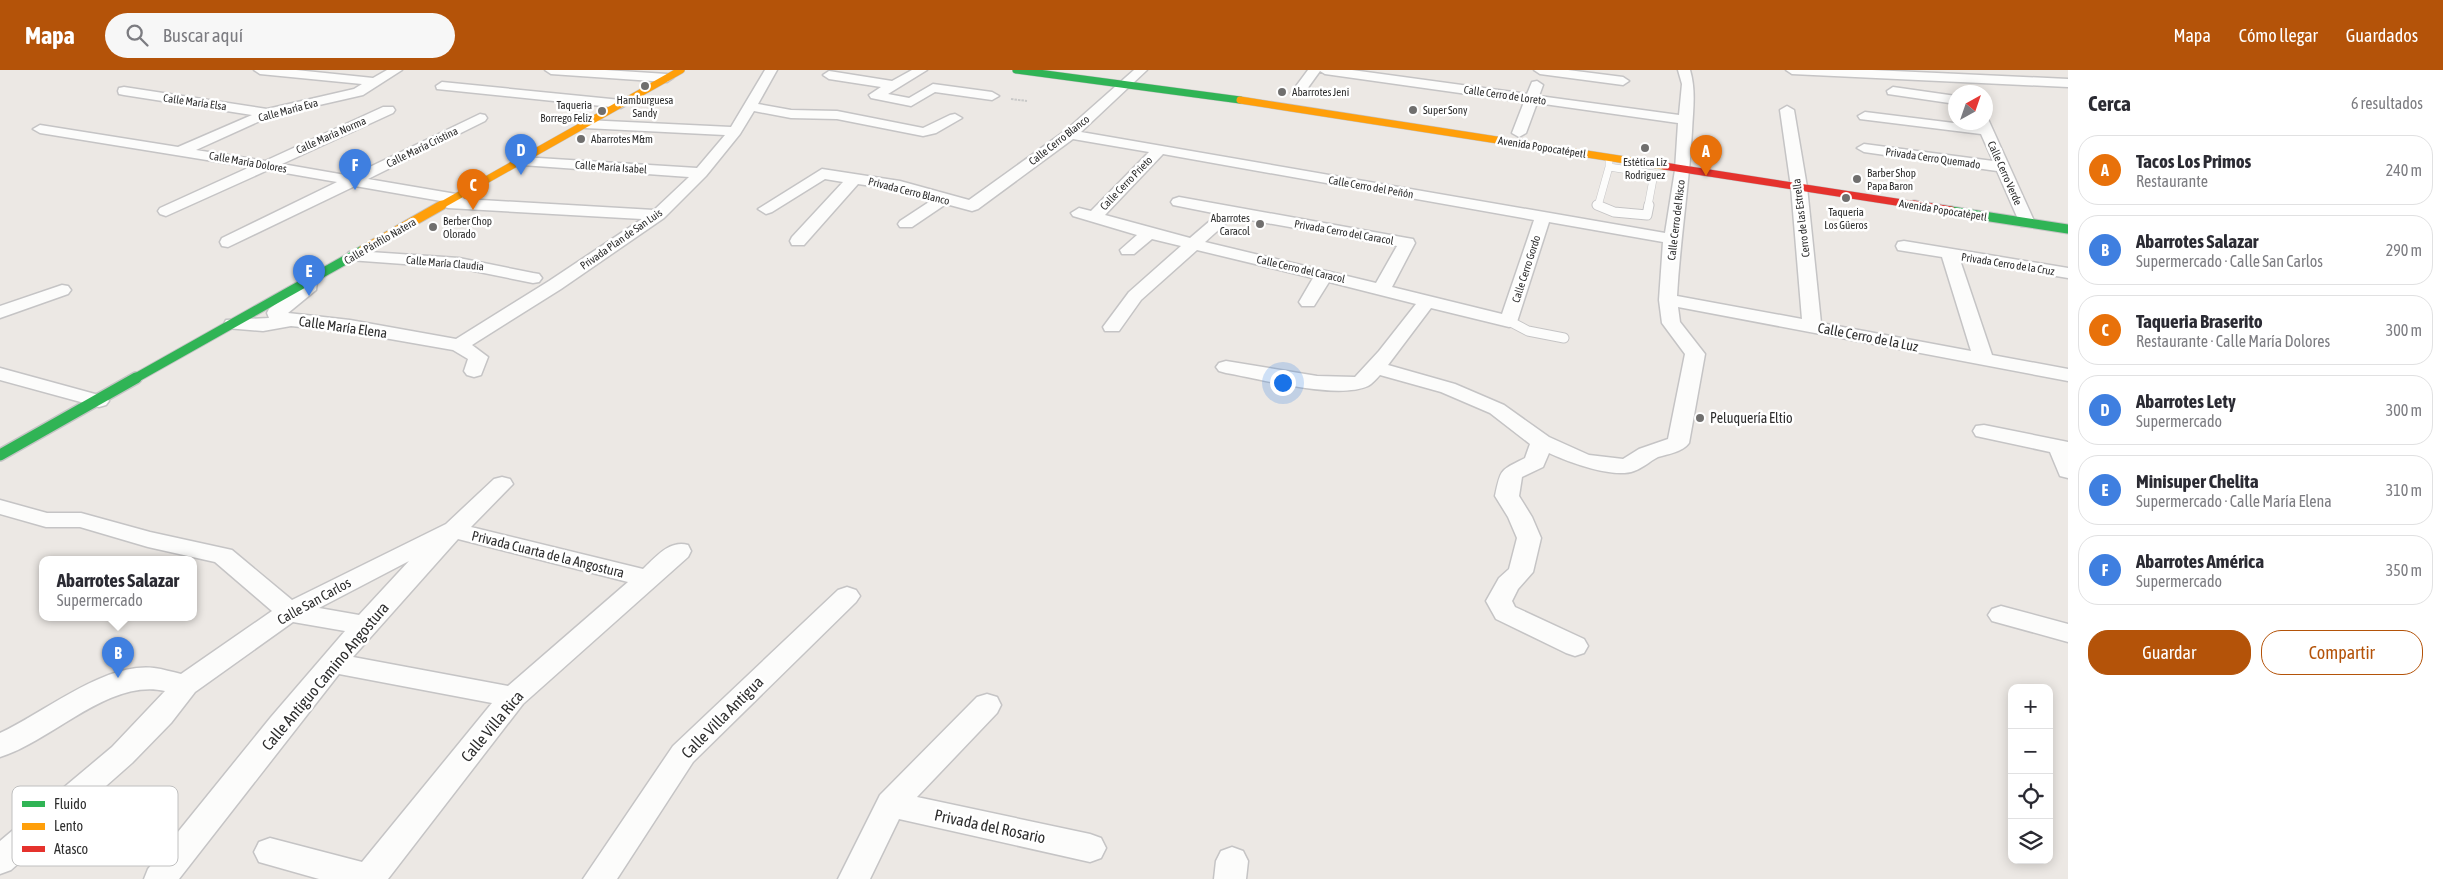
<!DOCTYPE html>
<html lang="es">
<head>
<meta charset="utf-8">
<style>
  :root { --surface:#fff; --page:#f7f7f7; --text:#2b2b33; --muted:#7c7c81; --line:#e1e1e2; --accent:#b45309 }
  body { margin:0; font-family:"Asap Condensed",sans-serif; background:var(--page); color:var(--text) }
  .controls { position:absolute; right:15px; bottom:15px; display:grid; overflow:hidden; border-radius:10px; box-shadow:0 2px 12px #0003 }
  .controls button { width:45px; height:45px; display:grid; place-items:center; padding:0; border:0; border-bottom:1px solid var(--line); background:var(--surface); color:var(--text); font:25px sans-serif }
  .compass { position:absolute; left:1948px; top:15px; width:45px; height:45px; border-radius:50%; background:var(--surface); box-shadow:0 2px 12px #0003; rotate:40deg }
  .you { position:absolute; left:1282px; top:312px; width:18px; height:18px; margin:-12px; border:4px solid #fff; border-radius:50%; background:#1a73e8; box-shadow:0 0 0 8px #1a73e833 }
  .badge { display:grid; place-items:center; width:32px; height:32px; border-radius:50%; background:var(--accent); color:#fff; font-size:16px; font-weight:700 }
  .pin { position:absolute; translate:-50% -41px; filter:drop-shadow(0 1px 2px #0008) }
  .pin::after { content:''; position:absolute; top:26px; width:18px; height:15px; background:inherit; clip-path:polygon(0 0,100% 0,50% 100%) }
  .popup { position:absolute; left:39px; top:486px; width:158px; height:65px; box-sizing:border-box; display:grid; place-content:center; border-radius:10px; background:var(--surface); filter:drop-shadow(0 1px 4px #0005); font-size:16px; white-space:nowrap; color:var(--muted) }
  .popup b { font-size:19px; color:var(--text) }
  .popup::after { content:''; position:absolute; left:50%; top:100%; margin-left:-10px; border:10px solid transparent; border-top-color:var(--surface) }
  .list { margin:0; padding:0; list-style:none }
  h2 { display:flex; justify-content:space-between; align-items:center; height:65px; margin:0; padding:0 20px; font-size:21px }
  h2 small { font-size:16px; font-weight:400; color:var(--muted) }
  .list li { display:grid; grid-template-columns:32px 1fr auto; gap:15px; align-items:center; box-sizing:border-box; height:70px; margin:0 10px 10px; padding:0 10px; border:1px solid var(--line); border-radius:20px }
  .list b { display:block; font-size:19px; white-space:nowrap }
  .list p { margin:0; font-size:16px; white-space:nowrap; color:var(--muted) }
  .list em { font-size:16px; font-style:normal; color:var(--muted) }
  .actions { display:flex; gap:10px; padding:15px 20px }
  .actions a { flex:1; padding:11px 0; border:1px solid var(--accent); border-radius:20px; text-align:center; font-size:18px; color:var(--accent) }
  .actions .main { background:var(--accent); color:#fff }
  .icon { flex:none; width:28px; height:28px; fill:none; stroke:currentColor; stroke-width:2; stroke-linecap:round; stroke-linejoin:round }
  .map { position:relative; flex:none; width:2068px; height:809px; overflow:hidden }
  header { display:flex; align-items:center; gap:30px; box-sizing:border-box; height:70px; padding:0 25px; background:var(--accent); color:#fff }
  header strong { font-size:24px }
  nav { display:flex; gap:28px; margin-inline-start:auto; font-size:18px }
  .search { width:350px; height:45px; background:var(--page); display:flex; align-items:center; gap:12px; box-sizing:border-box; padding:0 18px; border-radius:28px; color:var(--muted); font-size:19px }
  main { display:flex }
  aside { flex:1; background:var(--surface) }
  .map>svg:first-child { display:block }
</style>
</head>
<body>
<header>
<strong>Mapa</strong>
<div class="search"><svg class="icon" aria-label="search" viewBox="0 0 24 24"><circle cx="10" cy="10" r="6"/><path d="M15 15l6 6"/></svg>Buscar aquí</div>
<nav><a>Mapa</a><a>Cómo llegar</a><a>Guardados</a></nav>
</header>
<main>
<div class="map">
<svg width="2068" height="809" viewBox="0 0 2068 809">
  <rect width="100%" height="100%" fill="#ece8e4"/>
  <g fill="none" stroke-linecap="round" stroke-linejoin="round">
    <defs>
      <path id="lane-far1" d="M1609,88v9
        M1609,97l45,7 -6,32
        M1598,136l11,-39"/>
      <path id="lane" d="M1597,135l17,7 33,3 2,-10
        M1509,251l19,10 36,7"/>
      <path id="street" d="M254,0h42l77,8 14,-8h15l-39,25 -92,21 -75,34 69,11 118,-54h10l2,3 -2,3 -111,51 69,12 129,-62 5,1 2,3 -2,3 -117,58 88,15 6,2 2,3 190,11 35,-33 -167,-12 -7,-4 7,-4 175,11 28,-33 -140,-7 -7,-4 7,-4 146,7 34,-57h12l-19,34 33,6 46,1 86,17 27,-13 5,-1 7,4 -26,15 -13,3 -86,-17 -46,-1 -37,-7 -14,23 -34,42 -42,42 -103,71 -89,56 16,12 -7,18 -7,2 -7,-2 -3,-4 4,-12 -15,-9 -103,-18 -59,-6 -28,5 -37,-3 -2,-4 2,-4 43,-2 -2,-5 2,-4 29,-21 4,-10h12l3,4 -1,8 -28,23 62,7 106,19 93,-58 93,-62 -194,-11 -6,-2 -1,-5 -86,-15 -127,61 -6,-1 -2,-4 2,-4 115,-56 -69,-12 -102,46 -6,-2 -2,-3 2,-3 90,-41 -210,-34 -7,-4 7,-4 138,22 74,-32 -128,-20 -5,-1 -1,-3 1,-3 5,-1 143,22 87,-20 8,-5 -102,-10z
        M545,0h60l62,4 6,4 -6,4 -116,-8z
        M912,0h15l-39,24 21,4 24,-14 59,8 7,4 -7,4 -57,-8 -24,14 -40,-8 -2,-3 12,-8 -52,-8 -6,-4 6,-4 63,10z
        M1134,0h13l-66,62 584,101 10,-63 3,-47 -141,-20 -11,30 -7,4 -7,-4 12,-31 -199,-28 -5,-3 -18,25 -5,1 -6,-4 17,-23h44l175,24 5,-12 5,-1 6,4 -4,11 140,19 3,-31 -4,-14h12c6,20 3,40 2,61 -3,55 -12,110 -15,165l125,23 -11,-132 -11,-77 7,-4 7,4 13,77 14,136 150,28 -29,-94 -44,-7 -2,-4 2,-4 6,-1 164,27v10l-108,-18 32,95 76,14v12l-390,-74 2,15 25,32 -16,89c-6,9 -21,11 -31,14 -8,4 -15,11 -24,14 -20,8 -66,-9 -85,-18l-6,14 -21,10 -3,19 13,21 9,21 -8,34 -15,17 -6,12 3,6 69,32 4,7 -4,7 -9,3 -9,-3 -70,-34 -10,-18 13,-23 10,-9 8,-31 -9,-21 -13,-21c6,-28 5,-25 30,-38l5,-14 -40,-31 -49,-21 -61,-17c-4,4 -8,9 -12,11 -31,14 -107,-7 -142,-13l-7,-2 -3,-4 3,-4 7,-2 91,15 38,1 24,-26 37,-47 -87,-22 -15,24h-12l-3,-4 14,-24 -116,-28 -56,50 -22,31h-14l-2,-4 26,-35 52,-46 -29,-7 -18,15h-12l-2,-4 17,-15 -64,-19 -2,-3 8,-5 12,3 58,-59 -76,-13 -95,70 -6,2 -26,-7 -34,23h-12l-2,-3 2,-3 32,-21 -33,-10 -41,-6 -54,61h-12l-2,-4 2,-4 51,-55 -18,-3 -53,33 -6,2 -8,-5 64,-40 78,12 69,19 96,-69zM1163,84l371,66 -32,94 -110,-27 23,-44 -2,-4 -6,-1 -228,-41 -6,2 -2,3 2,3 45,9 -28,24 -85,-23zM1233,147l164,29 -21,37 -171,-41zM1549,152l114,20 -4,58 3,23 23,31 -17,85 -29,10 -16,10 -34,-4 -40,-18 -45,-32 -49,-21 -67,-19 43,-57 78,19 7,-2z
        M1534,0h34l55,7 6,4 -6,4 -83,-11z
        M1786,0h86l196,9v8l-276,-13z
        M442,12l179,18 7,4 -7,4 -184,-19 -1,-3z
        M1893,17l63,9v8l-68,-10 -1,-3z
        M1865,42l113,14 -2,-4h10v-3h2l47,104 -2,3h-12l-24,-55 -133,-19 -7,-4 7,-4 129,17 -12,-27 -121,-15 -2,-3z
        M355,181l104,7 74,15 6,1 3,4 -3,4 -6,1 -74,-15 -110,-8 -3,-4 3,-4z
        M62,215l6,1 3,4 -3,4 -68,24v-12z
        M0,298l106,29 3,4 -3,4 -7,2 -99,-27z
        M1984,355l84,17v36l-8,-2 -10,-24 -74,-16 -3,-5 3,-5z
        M502,407l8,2 3,5 -42,43 172,42c13,-12 26,-29 45,-24l3,6 -3,6 -165,147 -135,175h-69l-60,-17 -5,-10 5,-10 11,-4 92,24 130,-159 -153,-29 -160,205h-35l4,-10 123,-152 74,-86 -52,-9 -98,70 -24,31 -39,40 -121,107 -11,4v-33l112,-94 53,-56c-56,-13 -113,50 -165,66v-24c44,-20 104,-71 154,-65 9,1 18,4 27,6l91,-63 -57,-49 -67,-15 -68,-20h-34l-46,-13v-14l47,13h34l69,19 82,18 60,50 154,-76 48,-45zM458,469l170,43 -120,104 -155,-29zM409,491l-50,54 -40,-7z
        M847,517l9,3 4,6 -4,6 -163,160 -76,117h-34l90,-133 165,-156z
        M2001,536l67,18v18l-76,-21 -4,-6 4,-6z
        M987,624l10,3 4,8 -4,8 -80,84 173,37 11,4 5,10 -5,10 -11,4 -191,-43 -29,60h-32l42,-84 97,-98z
        M1232,777l11,4 5,10 -2,18h-32l2,-18 5,-10z"/>
      <path id="fast-far2" d="M1016,0l224,30"/>
      <path id="fast-far1" d="M1951,141l117,18
        M134,309l229,-129"/>
      <path id="fast" d="M0,385l136,-77"/>
      <path id="slow-far1" d="M1240,30l424,66
        M440,136l241,-136"/>
      <path id="slow" d="M363,180l79,-45"/>
      <path id="jam-far1" d="M1664,96l258,40"/>
      <path id="jam" d="M1914,135l37,6"/>
    </defs>
    <use href="#lane-far1" stroke="#c5c4c5" stroke-width="8"/>
    <use href="#lane" stroke="#c5c4c5" stroke-width="11"/>
    <use href="#street" stroke="#c5c4c5" stroke-width="3"/>
    <use href="#fast-far2" stroke="#c5c4c5" stroke-width="8"/>
    <use href="#fast-far1" stroke="#c5c4c5" stroke-width="11"/>
    <use href="#fast" stroke="#c5c4c5" stroke-width="14"/>
    <use href="#slow-far1" stroke="#c5c4c5" stroke-width="8"/>
    <use href="#slow" stroke="#c5c4c5" stroke-width="11"/>
    <use href="#jam-far1" stroke="#c5c4c5" stroke-width="8"/>
    <use href="#jam" stroke="#c5c4c5" stroke-width="11"/>
    <path stroke="#c9c9c8" stroke-width="2" stroke-dasharray="2.5 1" stroke-linecap="butt" d="M1011,29l16,2"/>
    <use href="#lane-far1" stroke="#fcfcfb" stroke-width="7"/>
    <use href="#lane" stroke="#fcfcfb" stroke-width="9"/>
    <use href="#street" fill="#fcfcfb" fill-rule="evenodd"/>
    <use href="#fast-far2" stroke="#30b455" stroke-width="7"/>
    <use href="#fast-far1" stroke="#30b455" stroke-width="9"/>
    <use href="#fast" stroke="#30b455" stroke-width="11"/>
    <use href="#slow-far1" stroke="#ff9f0a" stroke-width="7"/>
    <use href="#slow" stroke="#ff9f0a" stroke-width="9"/>
    <use href="#jam-far1" stroke="#e5322d" stroke-width="7"/>
    <use href="#jam" stroke="#e5322d" stroke-width="9"/>
  </g>
  <g fill="#706f6e" stroke="#fff" stroke-width="2">
    <circle cx="645" cy="16" r="5"/>
    <circle cx="1282" cy="22" r="5"/>
    <circle cx="1413" cy="40" r="5"/>
    <circle cx="602" cy="41" r="5"/>
    <circle cx="581" cy="69" r="5"/>
    <circle cx="1645" cy="78" r="5"/>
    <circle cx="1857" cy="109" r="5"/>
    <circle cx="1846" cy="128" r="5"/>
    <circle cx="1260" cy="154" r="5"/>
    <circle cx="433" cy="157" r="5"/>
    <circle cx="1700" cy="348" r="5"/>
  </g>
  <g text-anchor="middle" dominant-baseline="central" stroke-width="5" stroke-linejoin="round" paint-order="stroke">
    <g font-size="11" fill="#2e2e2e" stroke="#fff" text-anchor="start">
      <text x="1292" y="22">Abarrotes Jeni</text>
      <text x="645" y="30" text-anchor="middle">Hamburguesa<tspan x="645" dy="13">Sandy</tspan></text>
      <text x="592" y="35" text-anchor="end">Taqueria<tspan x="592" dy="13">Borrego Feliz</tspan></text>
      <text x="1423" y="40">Super Sony</text>
      <text x="591" y="69">Abarrotes M&amp;m</text>
      <text x="1645" y="92" text-anchor="middle">Estética Liz<tspan x="1645" dy="13">Rodriguez</tspan></text>
      <text x="1867" y="103">Barber Shop<tspan x="1867" dy="13">Papa Baron</tspan></text>
      <text x="1846" y="142" text-anchor="middle">Taqueria<tspan x="1846" dy="13">Los Güeros</tspan></text>
      <text x="1250" y="148" text-anchor="end">Abarrotes<tspan x="1250" dy="13">Caracol</tspan></text>
      <text x="443" y="151">Berber Chop<tspan x="443" dy="13">Olorado</tspan></text>
    </g>
    <g font-size="11" fill="#2e2e2e" stroke="#fff">
      <text transform="translate(1505 25) rotate(8)">Calle Cerro de Loreto</text>
      <text transform="translate(195 32) rotate(8)">Calle María Elsa</text>
      <text transform="translate(288 40) rotate(-15)">Calle María Eva</text>
      <text transform="translate(331 65) rotate(-24)">Calle María Norma</text>
      <text transform="translate(1059 70) rotate(-38)">Calle Cerro Blanco</text>
      <text transform="translate(422 77) rotate(-26)">Calle María Cristina</text>
      <text transform="translate(1542 77) rotate(9)">Avenida Popocatépetl</text>
      <text transform="translate(1933 88) rotate(8)">Privada Cerro Quemado</text>
      <text transform="translate(248 92) rotate(10)">Calle María Dolores</text>
      <text transform="translate(611 97) rotate(4)">Calle María Isabel</text>
      <text transform="translate(2005 103) rotate(66)">Calle Cerro Verde</text>
      <text transform="translate(1126 113) rotate(-46)">Calle Cerro Prieto</text>
      <text transform="translate(1371 117) rotate(10)">Calle Cerro del Peñón</text>
      <text transform="translate(909 121) rotate(14)">Privada Cerro Blanco</text>
      <text transform="translate(1943 140) rotate(9)">Avenida Popocatépetl</text>
      <text transform="translate(1801 148) rotate(-97)">Cerro de las Estrella</text>
      <text transform="translate(1676 150) rotate(-83)">Calle Cerro del Risco</text>
      <text transform="translate(1344 162) rotate(10)">Privada Cerro del Caracol</text>
      <text transform="translate(621 169) rotate(-35)">Privada Plan de San Luis</text>
      <text transform="translate(380 171) rotate(-30)">Calle Pánfilo Natera</text>
      <text transform="translate(445 193) rotate(5)">Calle María Claudia</text>
      <text transform="translate(2008 194) rotate(9)">Privada Cerro de la Cruz</text>
      <text transform="translate(1301 199) rotate(13)">Calle Cerro del Caracol</text>
      <text transform="translate(1526 199) rotate(-72)">Calle Cerro Gordo</text>
    </g>
    <g font-size="14" fill="#2e2e2e" stroke="#fff">
      <text transform="translate(343 257) rotate(8)">Calle María Elena</text>
      <text transform="translate(1868 267) rotate(11)">Calle Cerro de la Luz</text>
      <text transform="translate(548 484) rotate(14)">Privada Cuarta de la Angostura</text>
      <text transform="translate(314 531) rotate(-29)">Calle San Carlos</text>
    </g>
    <g font-size="14" fill="#2e2e2e" stroke="#fff" text-anchor="start">
      <text x="1710" y="348">Peluquería Eltio</text>
    </g>
    <g font-size="16" fill="#2e2e2e" stroke="#fff">
      <text transform="translate(325 606) rotate(-50)">Calle Antiguo Camino Angostura</text>
      <text transform="translate(722 647) rotate(-45)">Calle Villa Antigua</text>
      <text transform="translate(492 656) rotate(-50)">Calle Villa Rica</text>
      <text transform="translate(990 756) rotate(12)">Privada del Rosario</text>
    </g>
  </g>
  <rect x="12" y="716" width="166" height="80" rx="8" fill="#fff" stroke="#c0c0c0" stroke-width="1"/>
  <rect x="22" y="731" width="23" height="6" fill="#30b455"/>
  <rect x="22" y="753" width="23" height="7" fill="#ff9f0a"/>
  <rect x="22" y="776" width="23" height="6" fill="#e5322d"/>
  <g font-size="14" fill="#2e2e2e">
    <text x="54" y="739">Fluido</text>
    <text x="54" y="761">Lento</text>
    <text x="54" y="784">Atasco</text>
  </g>
</svg>
<div class="controls">
<button>+</button>
<button>−</button>
<button><svg class="icon" aria-label="locate" viewBox="0 0 24 24"><circle cx="12" cy="12" r="6"/><path d="M12 2v4M12 18v4M2 12h4M18 12h4"/></svg></button>
<button><svg class="icon" aria-label="layers" viewBox="0 0 24 24"><path d="M12 4l9 5-9 5-9-5zM3 14l9 5 9-5"/></svg></button>
</div>
<svg class="compass" viewBox="-18 -18 36 36"><path d="M0-13l5 13h-10z" fill="#e53935"/><path d="M0 13l5-13h-10z" fill="#7c7c81"/></svg>
<div class="you"></div>
<div class="pin badge" style="left:1706px;top:106px;background:#e8710a">A</div>
<div class="pin badge" style="left:118px;top:608px;background:#3f7fe0">B</div>
<div class="popup"><b>Abarrotes Salazar</b>Supermercado</div>
<div class="pin badge" style="left:473px;top:140px;background:#e8710a">C</div>
<div class="pin badge" style="left:521px;top:105px;background:#3f7fe0">D</div>
<div class="pin badge" style="left:309px;top:226px;background:#3f7fe0">E</div>
<div class="pin badge" style="left:355px;top:120px;background:#3f7fe0">F</div>
</div>
<aside>
<h2>Cerca<small>6 resultados</small></h2>
<ul class="list">
<li><span class="badge" style="background:#e8710a">A</span><div><b>Tacos Los Primos</b><p>Restaurante</p></div><em>240 m</em></li>
<li><span class="badge" style="background:#3f7fe0">B</span><div><b>Abarrotes Salazar</b><p>Supermercado · Calle San Carlos</p></div><em>290 m</em></li>
<li><span class="badge" style="background:#e8710a">C</span><div><b>Taqueria Braserito</b><p>Restaurante · Calle María Dolores</p></div><em>300 m</em></li>
<li><span class="badge" style="background:#3f7fe0">D</span><div><b>Abarrotes Lety</b><p>Supermercado</p></div><em>300 m</em></li>
<li><span class="badge" style="background:#3f7fe0">E</span><div><b>Minisuper Chelita</b><p>Supermercado · Calle María Elena</p></div><em>310 m</em></li>
<li><span class="badge" style="background:#3f7fe0">F</span><div><b>Abarrotes América</b><p>Supermercado</p></div><em>350 m</em></li>
</ul>
<div class="actions"><a class="main">Guardar</a><a>Compartir</a></div>
</aside>
</main>
</body>
</html>
